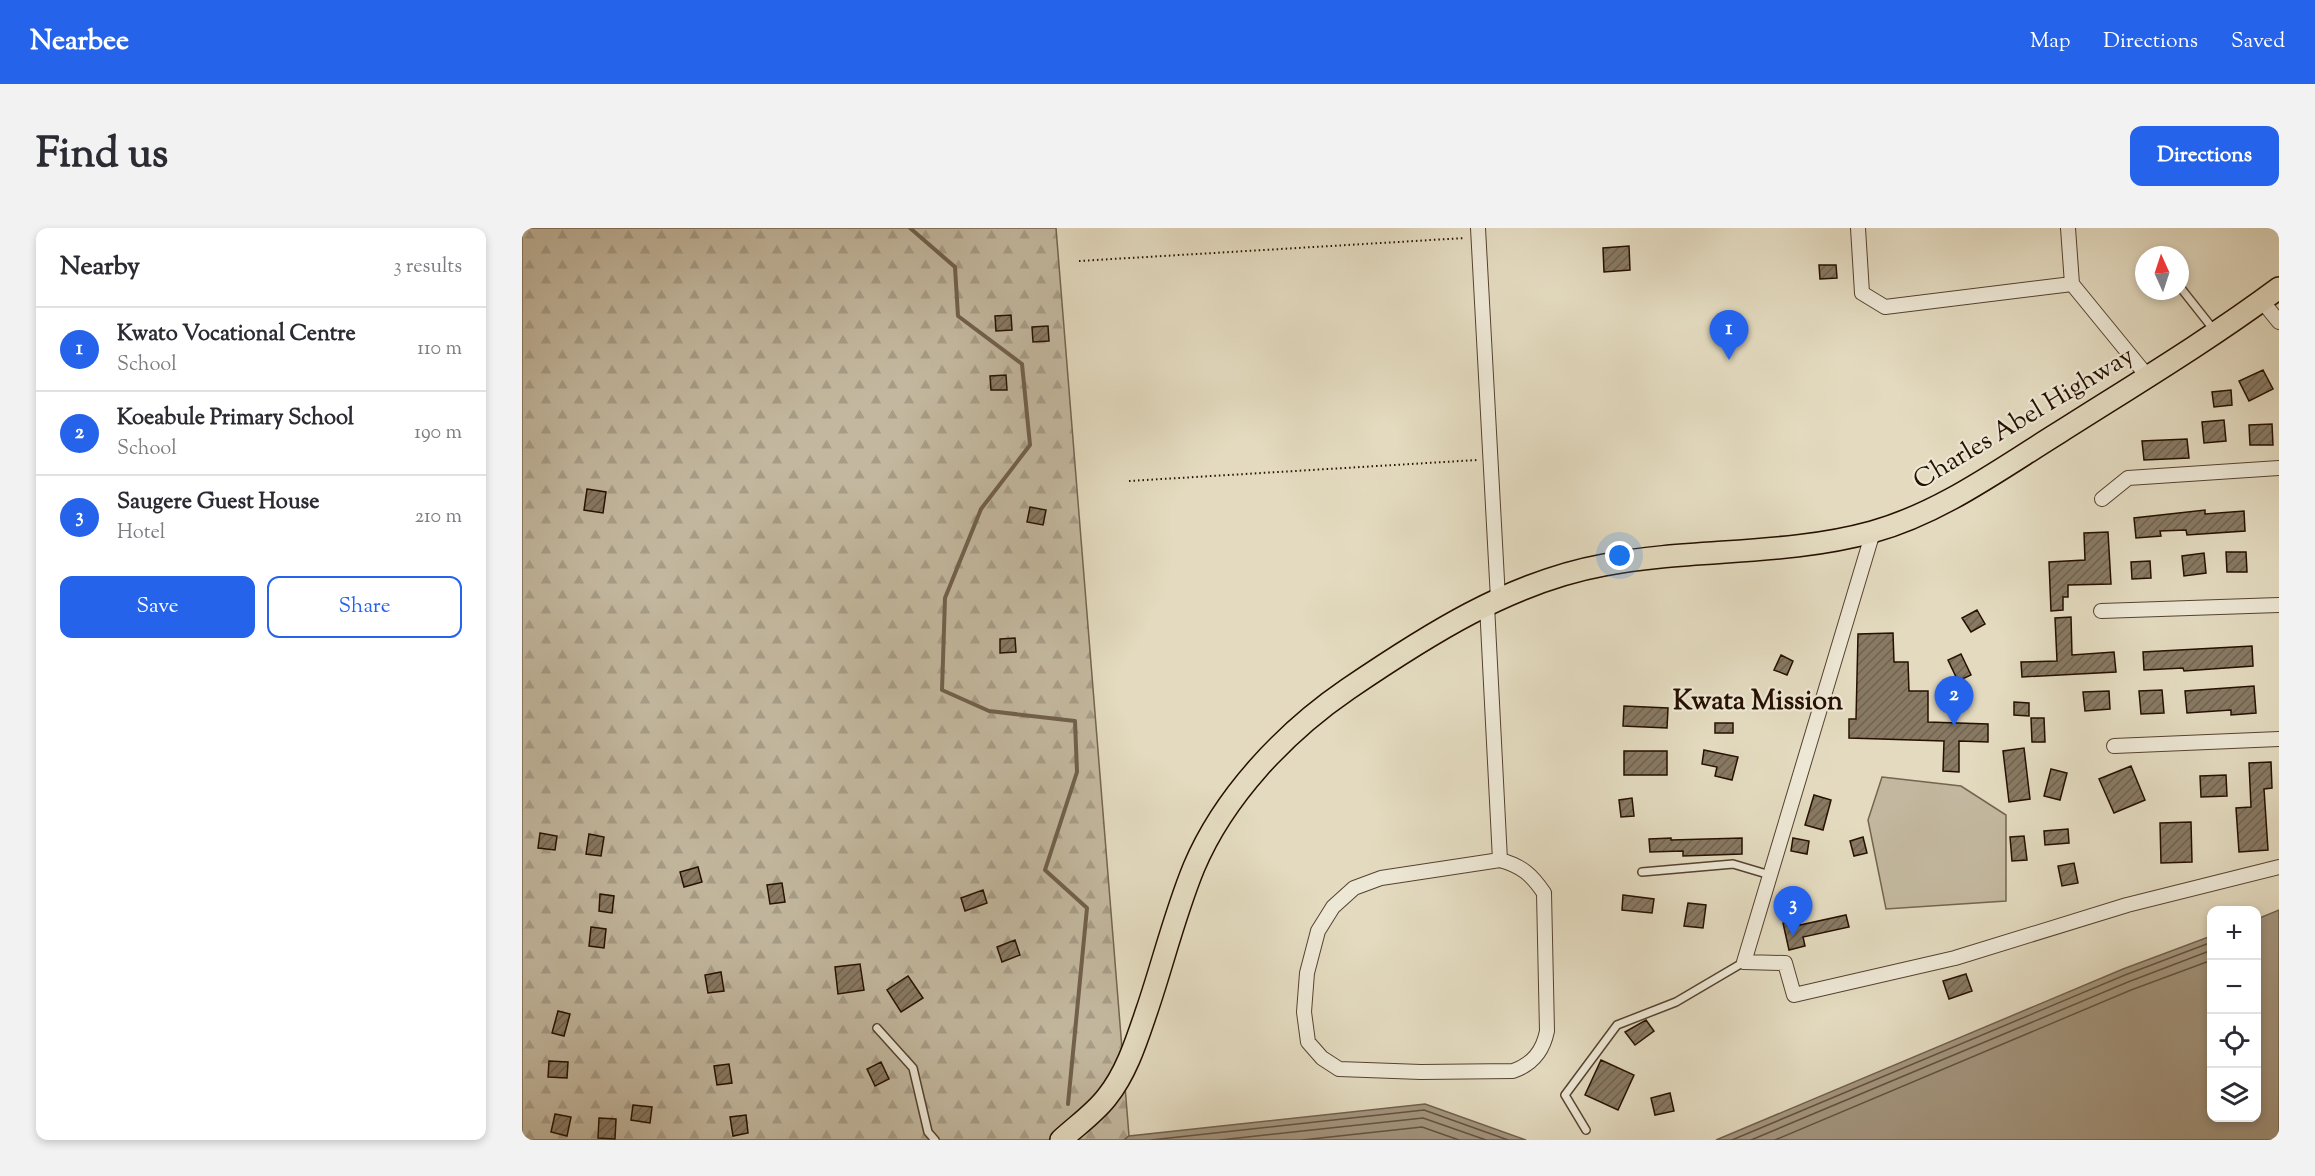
<!DOCTYPE html>
<html lang="en">
<head>
<meta charset="utf-8">
<style>
  :root { --surface:#fff; --page:#f2f2f3; --text:#2b2b33; --muted:#7c7c81; --line:#e1e1e2; --accent:#2563eb }
  body { margin:0; font-family:"Sorts Mill Goudy",serif; background:var(--page); color:var(--text) }
  .controls { position:absolute; right:18px; bottom:18px; display:grid; overflow:hidden; border-radius:12px; box-shadow:0 3px 9px #0003 }
  .controls button { width:54px; height:54px; display:grid; place-items:center; padding:0; border:0; border-bottom:2px solid var(--line); background:var(--surface); color:var(--text); font:30px sans-serif }
  .compass { position:absolute; left:1613px; top:18px; width:54px; height:54px; border-radius:50%; background:var(--surface); box-shadow:0 3px 9px #0003; rotate:357deg }
  .you { position:absolute; left:1098px; top:328px; width:21px; height:21px; margin:-15px; border:4px solid #fff; border-radius:50%; background:#1a73e8; box-shadow:0 0 0 9px #1a73e833 }
  .badge { display:grid; place-items:center; width:39px; height:39px; border-radius:50%; background:var(--accent); color:#fff; font-size:20px; font-weight:700 }
  .pin { position:absolute; translate:-50% -50px; filter:drop-shadow(0 2px 3px #0008) }
  .pin::after { content:''; position:absolute; top:32px; width:21px; height:18px; background:inherit; clip-path:polygon(0 0,100% 0,50% 100%) }
  .list { margin:0; padding:0; list-style:none }
  h2 { display:flex; justify-content:space-between; align-items:center; height:78px; margin:0; padding:0 24px; font-size:26px }
  h2 small { font-size:20px; font-weight:400; color:var(--muted) }
  .list li { display:grid; grid-template-columns:39px 1fr auto; gap:18px; align-items:center; box-sizing:border-box; height:84px; padding:0 24px; border-top:2px solid var(--line) }
  .list b { display:block; font-size:22px; white-space:nowrap }
  .list p { margin:0; font-size:20px; white-space:nowrap; color:var(--muted) }
  .list em { font-size:20px; font-style:normal; color:var(--muted) }
  .actions { display:flex; gap:12px; padding:18px 24px }
  .actions a { flex:1; padding:14px 0; border:2px solid var(--accent); border-radius:12px; text-align:center; font-size:21px; color:var(--accent) }
  .actions .main { background:var(--accent); color:#fff }
  .icon { flex:none; width:33px; height:33px; fill:none; stroke:currentColor; stroke-width:2; stroke-linecap:round; stroke-linejoin:round }
  .map { position:relative; flex:none; width:1757px; height:912px; overflow:hidden; border-radius:12px }
  header { display:flex; align-items:center; gap:36px; box-sizing:border-box; height:84px; padding:0 30px; background:var(--accent); color:#fff }
  header strong { font-size:28px }
  nav { display:flex; gap:33px; margin-inline-start:auto; font-size:21px }
  .intro { display:flex; align-items:center; justify-content:space-between; box-sizing:border-box; height:144px; padding:0 36px }
  h1 { margin:0; font-size:42px }
  .button { padding:15px 27px; border-radius:12px; background:var(--accent); color:#fff; font-size:21px; font-weight:700 }
  main { display:flex; gap:36px; padding:0 36px }
  aside { flex:1; background:var(--surface); border-radius:12px; box-shadow:0 3px 9px #0003 }
  .map>svg:first-child { display:block }
</style>
</head>
<body>
<header>
<strong>Nearbee</strong>
<nav><a>Map</a><a>Directions</a><a>Saved</a></nav>
</header>
<div class="intro"><h1>Find us</h1><a class="button">Directions</a></div>
<main>
<aside>
<h2>Nearby<small>3 results</small></h2>
<ul class="list">
<li><span class="badge">1</span><div><b>Kwato Vocational Centre</b><p>School</p></div><em>110 m</em></li>
<li><span class="badge">2</span><div><b>Koeabule Primary School</b><p>School</p></div><em>190 m</em></li>
<li><span class="badge">3</span><div><b>Saugere Guest House</b><p>Hotel</p></div><em>210 m</em></li>
</ul>
<div class="actions"><a class="main">Save</a><a>Share</a></div>
</aside>
<div class="map">
<svg width="1757" height="912" viewBox="0 0 1757 912">
  <defs>
    <pattern id="forest-firs" width="22" height="20" patternUnits="userSpaceOnUse" patternTransform="scale(1.5)"><rect width="22" height="20" fill="#c3b89f"/><path d="M5 1l3.5 6h-7zM16 11l3.5 6h-7z" fill="#a79d87"/></pattern>
    <pattern id="building-hatch" width="6" height="6" patternUnits="userSpaceOnUse" patternTransform="scale(1.5)"><rect width="6" height="6" fill="#887963"/><path d="M-1 1l2-2M0 6l6-6M5 7l2-2" fill="none" stroke="#6f624f"/></pattern>
  </defs>
  <rect width="100%" height="100%" fill="#e3dabf"/>
  <filter id="stains"><feTurbulence type="fractalNoise" baseFrequency=".00333" numOctaves="4"/><feColorMatrix values="0 0 0 0 .2 0 0 0 0 .09 0 0 0 0 .02 0 0 0 .5 -.17"/></filter>
  <radialGradient id="worn" r=".72"><stop offset=".6" stop-color="#630" stop-opacity="0"/><stop offset="1" stop-color="#630" stop-opacity=".3"/></radialGradient>
  <path fill="#c3b89f" stroke="#746450" stroke-width="1.5" d="M1360,549l79,9 45,29v86l-120,8 -18,-89z"/>
  <path fill="url(#forest-firs)" stroke="#746450" stroke-width="1.5" d="M0,0h534l73,908 -5,4h-602z"/>
  <path fill="#a3957e" stroke="#71604c" stroke-width="1.5" d="M1757,682v230h-563l407,-171 88,-33 1,182h44l1,-199z
    M903,876l101,36h-402l5,-4z"/>
  <g fill="none" stroke-linecap="round" stroke-linejoin="round">
    <path stroke="#64523f" stroke-width="1.5" d="M629,912l273,-30 84,30
      M698,912l203,-22 63,22
      M780,912l120,-13 37,13
      M1210,912l393,-165 87,-33
      M1229,912l377,-158 84,-32
      M1253,912l356,-150 81,-30"/>
    <path stroke="#71604c" stroke-width="4" d="M388,0l45,39 3,49 64,48 8,81 -49,64 -36,89 -3,92 47,21 86,10 2,51 -32,98 42,38 -19,196"/>
  </g>
  <path fill="url(#building-hatch)" stroke="#261000" stroke-width="1.5" d="M1107,18l1,24 -26,2 -1,-24z
    M1297,37h17l1,13 -17,1z
    M489,87l1,15 -16,1 -1,-15z
    M526,98l1,15 -16,1 -1,-15z
    M1741,142l10,19 -24,12 -10,-20z
    M484,147l1,15h-16l-1,-14z
    M1709,162l1,15 -18,2 -2,-15z
    M1702,192l2,21 -22,2 -2,-21z
    M1750,196l1,21h-23l-1,-20z
    M1665,211l2,19 -45,2 -2,-19z
    M65,261l19,3 -3,21 -19,-3z
    M508,279l16,3 -3,15 -16,-3z
    M1683,282v4l39,-3 1,20 -58,4 -1,-5 -26,1 1,5 -25,2 -2,-20z
    M1586,304l3,52 -43,1v12h-5v13l-12,1 -2,-49 36,-2 -1,-27z
    M1704,324h20l1,20h-20z
    M1682,325l2,20 -22,3 -2,-20z
    M1628,333l1,17 -19,1 -1,-17z
    M1455,382l8,14 -14,8 -9,-14z
    M1549,389l1,38 42,-3 2,20 -94,5 -1,-15 36,-1 -2,-43z
    M1371,405l1,29h14l1,29h19v31l60,2v18l-29,-1v31l-16,-1 1,-30 -95,-3v-19h7l2,-85z
    M493,410l1,14 -16,1v-14z
    M1730,418l1,20 -69,5 -1,-3 -39,2 -1,-18z
    M1439,426l10,21 -13,6 -10,-21z
    M1259,427l12,6 -6,14 -13,-5z
    M1732,458l2,27 -25,2v-5l-44,3 -2,-22z
    M1640,462l2,23 -23,1 -2,-23z
    M1587,463l1,18 -25,2 -2,-19z
    M1492,474l15,1v13l-15,-1z
    M1102,478l44,2 -1,20 -44,-2z
    M1509,490h13l1,24h-13z
    M1193,495h18v10h-18z
    M1502,520l6,51 -21,3 -6,-51z
    M1182,522l34,7 -6,23 -17,-4 2,-9 -15,-3z
    M1102,523h43v24h-43z
    M1749,534l1,26 -8,1 4,61 -29,2 -3,-44 15,-1 -2,-44z
    M1609,538l14,34 -31,13 -15,-34z
    M1529,541l16,4 -7,27 -16,-4z
    M1704,547l1,21 -26,1 -1,-21z
    M1292,567l17,5 -8,30 -18,-5z
    M1110,570l2,18 -13,1 -2,-17z
    M1669,594l1,40 -31,1 -1,-40z
    M1546,601l1,14 -24,2 -1,-14z
    M18,605l17,3 -2,14 -17,-2z
    M67,606l15,3 -3,19 -15,-2z
    M1502,608l3,24 -15,1 -2,-24z
    M1341,609l4,16 -13,3 -4,-15z
    M1149,610v2l71,-2v16l-59,2v-5l-33,1 -1,-13z
    M1271,610l16,3 -2,13 -16,-3z
    M1552,635l4,20 -16,3 -4,-20z
    M176,639l4,15 -18,5 -4,-15z
    M260,655l3,19 -15,2 -3,-19z
    M461,662l4,13 -22,8 -4,-13z
    M78,666l14,2 -2,17 -13,-2z
    M1101,667l31,4 -2,14 -30,-3z
    M1166,675l18,2 -3,23 -19,-2z
    M1324,687l3,12 -46,10 2,9 -16,4 -6,-27 16,-4 1,6z
    M69,699l15,2 -2,19 -15,-2z
    M493,712l5,15 -18,7 -5,-15z
    M338,736l4,26 -26,4 -3,-27z
    M199,744l3,19 -16,2 -3,-18z
    M1444,746l6,17 -23,8 -6,-18z
    M386,748l15,22 -22,14 -14,-22z
    M36,783l12,3 -6,22 -12,-3z
    M1124,792l8,11 -19,14 -10,-13z
    M1079,832l33,15 -16,35 -33,-15z
    M27,833l19,1 -1,16 -19,-1z
    M359,834l8,17 -14,7 -8,-17z
    M207,836l3,19 -15,2 -3,-19z
    M1148,865l4,18 -19,4 -4,-17z
    M111,877l19,2 -2,16 -19,-3z
    M33,886l16,3 -4,19 -16,-4z
    M224,887l2,18 -15,3 -3,-19z
    M77,890l17,1 -1,20 -17,-1z"/>
  <g fill="none" stroke-linecap="round" stroke-linejoin="round">
    <defs>
      <path id="service" d="M1658,59l34,43
        M1120,644l91,-8 37,11
        M355,800l36,40 15,64 7,8
        M1064,902l-21,-35 52,-70 59,-23 68,-40"/>
      <path id="minor" d="M956,0l20,371
        M1336,0l4,65 23,14 187,-23
        M1546,0l4,56 76,93
        M1740,73l17,21
        M1580,271l26,-21 151,-10
        M1351,304l-129,430 41,1 9,32 161,-37 172,-53 152,-38
        M965,377l13,255 -119,18 -27,10 -21,19 -15,24 -11,42 -3,39 4,30 14,16 17,11 82,3 92,-1c20,-7 30,-20 34,-40l-3,-138c-12,-18 -22,-27 -44,-33
        M1579,383l178,-6
        M1592,518l165,-7"/>
      <path id="primary" d="M539,912c15,-14 34,-27 46,-43 20,-25 30,-58 40,-87 16,-47 28,-97 47,-143 30,-71 91,-135 154,-178 78,-53 162,-107 256,-124 88,-17 181,-9 268,-33 69,-19 128,-63 188,-100 74,-47 149,-92 219,-144"/>
    </defs>
    <use href="#service" stroke="#554230" stroke-width="10"/>
    <use href="#minor" stroke="#554230" stroke-width="16"/>
    <use href="#primary" stroke="#261000" stroke-width="24"/>
    <path stroke="#261000" stroke-width="2" stroke-dasharray="1.5 3" stroke-linecap="butt" d="M557,33l386,-23
      M607,253l348,-21"/>
    <use href="#service" stroke="#ede7d5" stroke-width="7"/>
    <use href="#minor" stroke="#ede7d5" stroke-width="14"/>
    <use href="#primary" stroke="#e3dabf" stroke-width="21"/>
  </g>
  <g text-anchor="middle" dominant-baseline="central" stroke-width="4.5" stroke-linejoin="round" paint-order="stroke">
    <g font-size="26" fill="#261000" stroke="#ede7d5">
      <text transform="translate(1502 191) rotate(-31)">Charles Abel Highway</text>
    </g>
    <g font-size="27" font-weight="bold" fill="#261000" stroke="#ede7d5">
      <text x="1236" y="474">Kwata Mission</text>
    </g>
  </g>
  <rect width="100%" height="100%" filter="url(#stains)"/>
  <rect width="100%" height="100%" fill="url(#worn)"/>
</svg>
<div class="controls">
<button>+</button>
<button>−</button>
<button><svg class="icon" aria-label="locate" viewBox="0 0 24 24"><circle cx="12" cy="12" r="6"/><path d="M12 2v4M12 18v4M2 12h4M18 12h4"/></svg></button>
<button><svg class="icon" aria-label="layers" viewBox="0 0 24 24"><path d="M12 4l9 5-9 5-9-5zM3 14l9 5 9-5"/></svg></button>
</div>
<svg class="compass" viewBox="-18 -18 36 36"><path d="M0-13l5 13h-10z" fill="#e53935"/><path d="M0 13l5-13h-10z" fill="#7c7c81"/></svg>
<div class="you"></div>
<div class="pin badge" style="left:1207px;top:132px">1</div>
<div class="pin badge" style="left:1432px;top:498px">2</div>
<div class="pin badge" style="left:1271px;top:708px">3</div>
</div>
</main>
</body>
</html>
